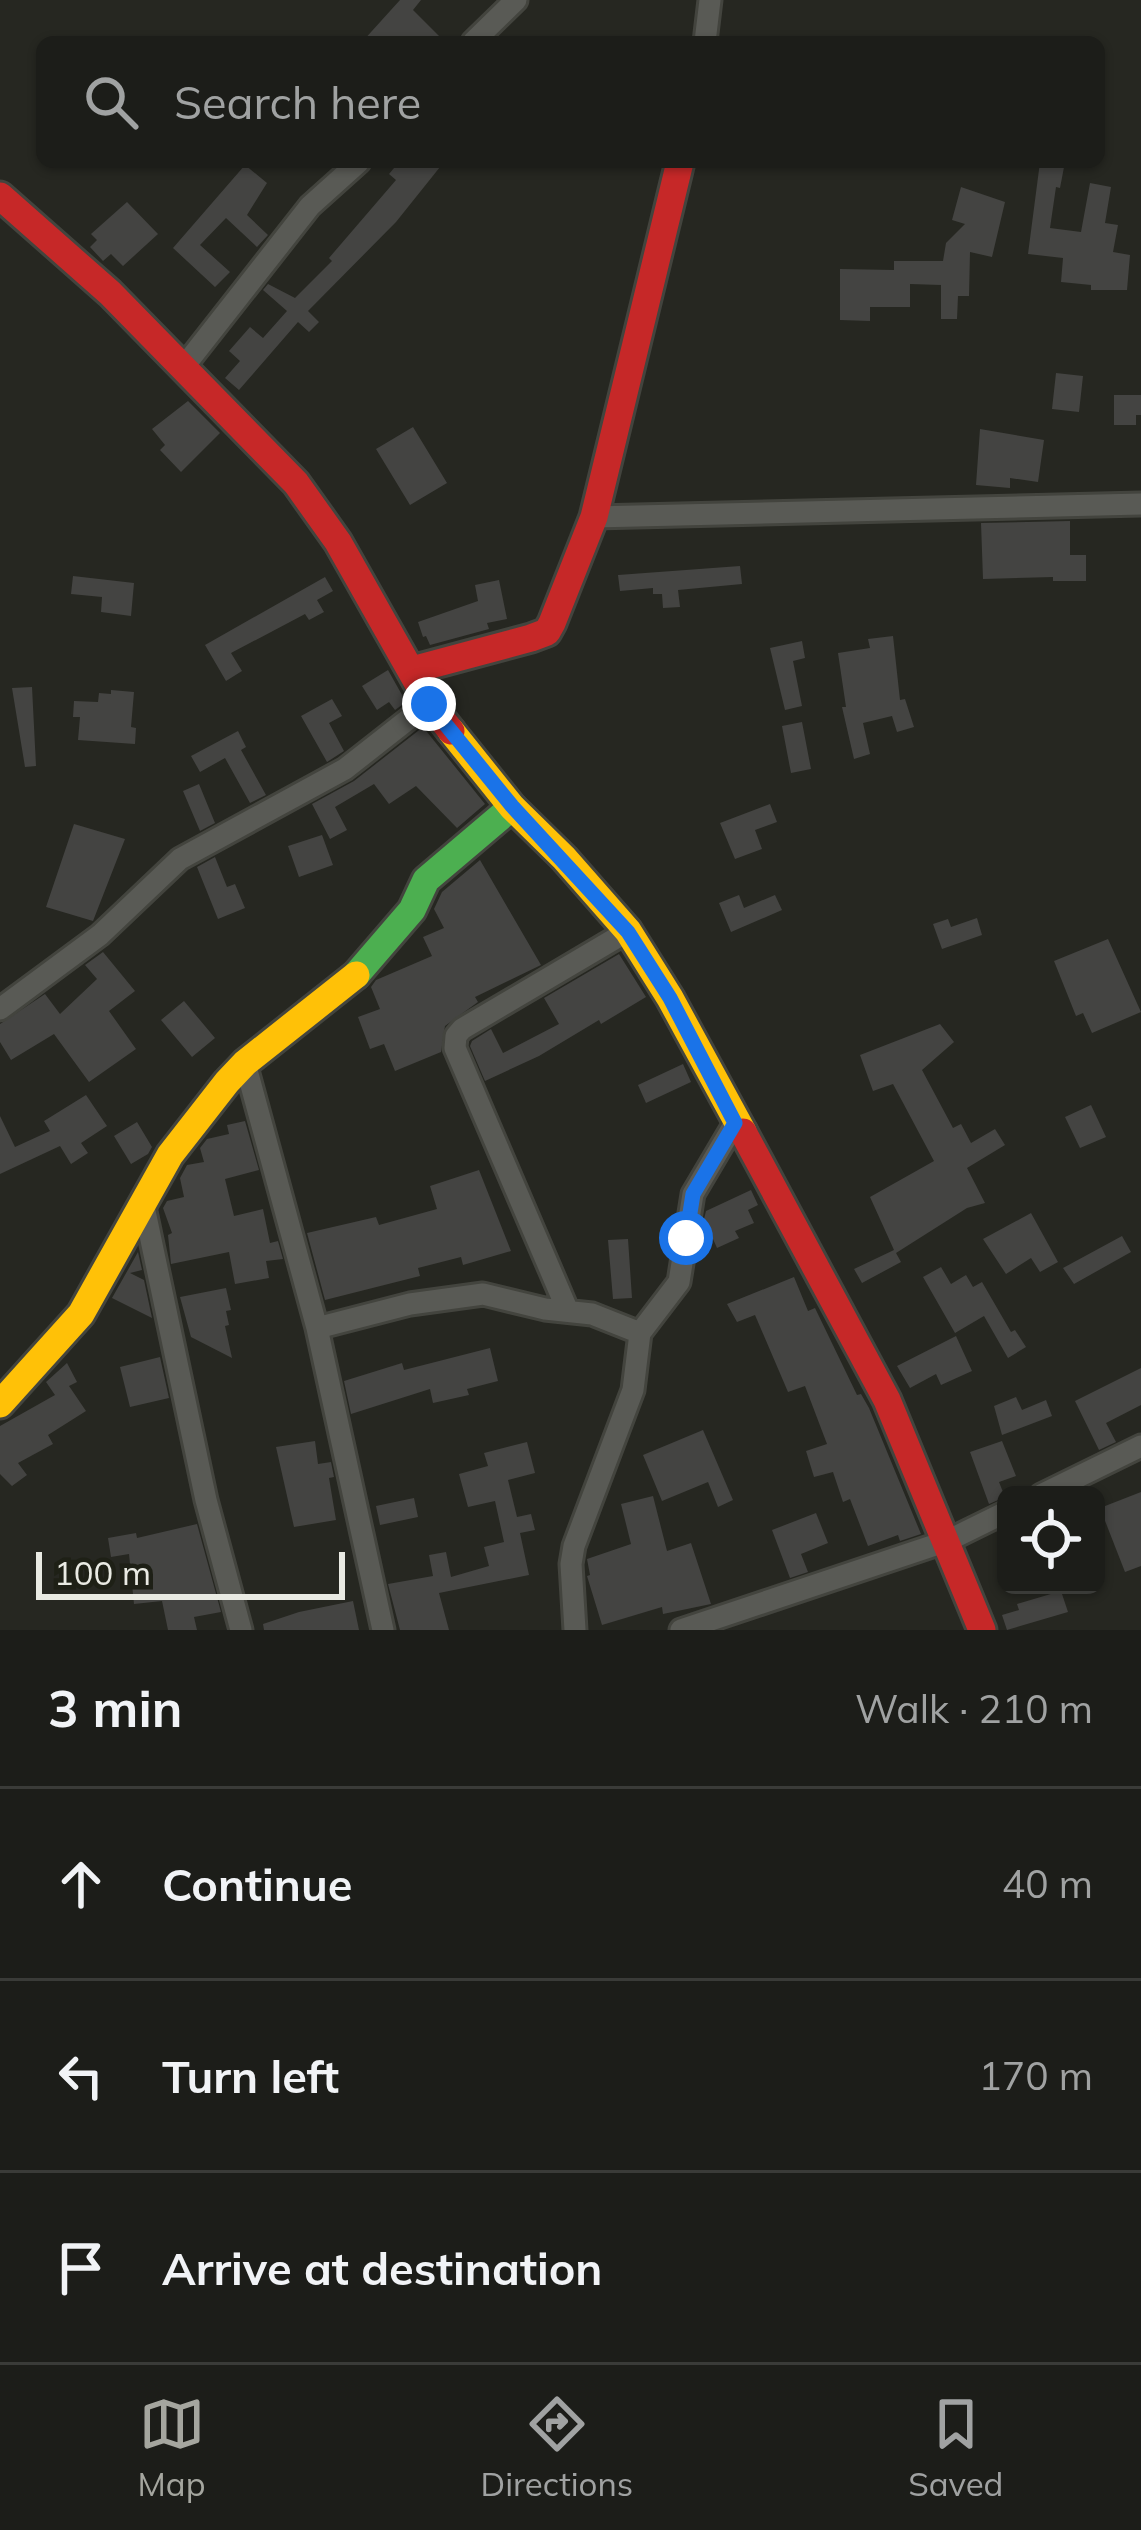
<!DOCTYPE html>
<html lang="en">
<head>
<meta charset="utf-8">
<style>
  :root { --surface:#1c1d19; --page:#292a26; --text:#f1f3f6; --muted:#a0a2a2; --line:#3a3b38; --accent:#a5a69f }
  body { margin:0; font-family:Mulish,sans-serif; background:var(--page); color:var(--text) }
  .controls { position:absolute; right:36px; bottom:36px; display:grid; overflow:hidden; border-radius:18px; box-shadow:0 3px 9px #0004 }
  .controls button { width:108px; height:108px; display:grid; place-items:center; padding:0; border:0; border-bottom:3px solid var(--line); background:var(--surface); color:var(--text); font:60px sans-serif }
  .scale { position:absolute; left:36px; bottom:30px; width:309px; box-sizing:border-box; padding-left:12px; border:6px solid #e9eae3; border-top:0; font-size:33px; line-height:42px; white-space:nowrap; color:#e9eae3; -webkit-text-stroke:9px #1e2016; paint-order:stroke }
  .stop { position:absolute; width:36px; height:36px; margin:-27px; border:9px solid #1a73e8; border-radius:50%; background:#fff }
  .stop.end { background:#1a73e8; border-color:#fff; box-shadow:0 3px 12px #0008 }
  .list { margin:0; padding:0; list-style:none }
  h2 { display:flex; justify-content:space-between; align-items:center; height:156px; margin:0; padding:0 48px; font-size:51px }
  h2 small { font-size:39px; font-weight:400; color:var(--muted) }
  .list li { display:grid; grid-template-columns:78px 1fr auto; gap:36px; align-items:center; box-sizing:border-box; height:192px; padding:0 48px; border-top:3px solid var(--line) }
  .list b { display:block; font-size:45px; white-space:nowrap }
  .list em { font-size:39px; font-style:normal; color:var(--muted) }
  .icon { flex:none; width:66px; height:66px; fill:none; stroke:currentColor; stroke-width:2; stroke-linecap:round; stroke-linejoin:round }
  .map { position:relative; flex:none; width:1141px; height:1630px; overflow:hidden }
  .search { position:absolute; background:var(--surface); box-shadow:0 3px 9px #0004; left:36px; right:36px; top:36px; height:132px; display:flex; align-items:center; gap:30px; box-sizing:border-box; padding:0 42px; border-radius:18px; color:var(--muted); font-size:45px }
  .sheet { height:732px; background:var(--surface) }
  nav { display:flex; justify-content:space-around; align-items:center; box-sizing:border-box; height:168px; border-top:3px solid var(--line); background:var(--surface); font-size:33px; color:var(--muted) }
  nav a { display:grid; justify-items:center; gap:6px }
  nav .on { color:var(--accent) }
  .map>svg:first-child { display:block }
</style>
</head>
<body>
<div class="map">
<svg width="1141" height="1630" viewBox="0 0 1141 1630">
  <rect width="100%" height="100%" fill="#262721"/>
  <path fill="#444442" d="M400,0h21l-8,10 32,32h-83z
    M399,162h45l-48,60 -88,89 11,11 -10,10 -11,-10 -59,68 -14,-12 15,-17 -11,-10 21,-24 13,11 24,-27 -24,-21 5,-6 27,14 37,-37 -3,-3 67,-78 -7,-6z
    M1040,162h25l-5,26 -4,-1 -6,41 31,4 9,-49 21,4 -6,36 13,2 -5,27 17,3 -3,35h-36v-5l-30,-3 2,-24 -35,-4z
    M245,165l22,18 -20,32 21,20 -11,12 -31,-29 -26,27 30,27 -15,15 -42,-39z
    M961,187l44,15 -13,55 -22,-5 -1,44h-11l-1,23h-16v-34l-31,-1v23h-40v14l-30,-1v-51l54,1v-9h49l3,-18 19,-19 -13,-4z
    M127,202l31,32 -35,32 -12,-12 -8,7 -13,-14 7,-7 -6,-6z
    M1056,373l27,3 -4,36 -27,-3z
    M1114,395h27v20h-5v10h-22z
    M188,401l32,32 -39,39 -21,-22 5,-5 -13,-16z
    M413,427l34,56 -37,22 -34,-56z
    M980,429l64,11 -6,42 -28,-4v10l-34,-3z
    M1070,521v34h16v26h-33v-4l-70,2 -2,-56z
    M740,566l2,18 -64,6 2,17 -17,1 -1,-14h-9v-6l-33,3 -2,-16z
    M73,576l61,7 -3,33 -30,-4 1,-15 -31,-3z
    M325,577l8,14 -16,9 7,12 -15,8 -4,-6 -74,39 11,18 -16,10 -21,-36z
    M499,580l8,39 -20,4 2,6 -59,16 -4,-9 -3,1 -5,-15 60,-21 -3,-16z
    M893,636l7,64 5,-1 9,28 -17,5 -5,-16 -29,7 7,31 -16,5 -12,-52h4l-8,-54 32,-5 -2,-9z
    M802,641l3,17 -12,3 9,45 -17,4 -15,-62z
    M388,670l18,32 -11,8 -6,-8 -12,8 -15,-24z
    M32,687l4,79 -11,1 -13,-79z
    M111,690l23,2 -3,35 5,1 -1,16 -57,-4 2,-23h-7l1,-16 24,1 1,-9 12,1z
    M332,699l10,17 -13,7 15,28 -17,11 -26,-46z
    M802,722l9,47 -20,4 -9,-47z
    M423,727l62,77 -28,24 -41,-42 -27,18 -15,-20 -39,23 12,23 -17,9 -18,-35 42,-23z
    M238,731l8,16 -5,3 25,45 -16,8 -25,-45 -25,14 -9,-16z
    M199,784l16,39 -15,8 -17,-40z
    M770,804l7,18 -22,8 7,19 -27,10 -15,-36z
    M74,824l51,15 -32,82 -47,-14z
    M322,835l11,30 -34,12 -11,-31z
    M215,857l12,30 8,-3 10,24 -27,11 -21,-52z
    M480,860l61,105 -66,32 3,5 -33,24 -4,26 -46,19 -11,-27 -14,5 -12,-32 22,-8 -9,-22 5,-7 56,-24 -9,-19 21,-9 -10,-19 8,-17z
    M739,895l5,13 31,-13 7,15 -51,22 -12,-29z
    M977,918l5,17 -40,14 -9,-25 15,-5 3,8z
    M1108,939l33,73 -49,21 -9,-20 -7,3 -22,-55z
    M103,952l32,39 -26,20 27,38 -47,33 -35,-48 -43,26 -11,-18v-18l45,-30 15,20 37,-35 -12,-14z
    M619,954l27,43 -45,27 -2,-4 -60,36 -54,25 -15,-35 2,-5 19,-12 12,24 56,-29 -15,-26z
    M184,1001l31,37 -23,19 -31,-37z
    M940,1024l14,18 -32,28 31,58 8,-4 10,19 24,-14 10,16 -38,23 18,35 -18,5 -71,45 5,9 -39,21 -8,-14 40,-19 -24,-53 64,-36 -41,-77 -20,7 -13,-36z
    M683,1064l8,18 -45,21 -8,-18z
    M86,1095l21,31 -26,17 7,10 -17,11 -11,-18 -60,28v-58l15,31 35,-16 -6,-10z
    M1091,1105l15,32 -26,11 -15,-31z
    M245,1121l14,49 -34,9 9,37 29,-7 7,34 8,-2 5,18 -17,2 3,17 -34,6 -6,-32 -58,12 -3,-29 4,-2 -9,-25 4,-7 17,-4 -4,-19 7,-13 17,-3 -4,-14 7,-9 22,-5 -2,-9z
    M137,1122l15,25 -4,7 -17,10 -17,-28z
    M479,1170l32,81 -48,14 -2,-8 -43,11 2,8 -95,24 -18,-67 69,-16 3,8 58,-16 -7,-23z
    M751,1190l7,15 -10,5 6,13 -19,8 4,7 -22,10 -13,-29 2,-8z
    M1031,1213l27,49 -18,10 -9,-14 -25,16 -23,-35z
    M1122,1236l9,16 -57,32 -11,-16z
    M628,1239l4,59 -19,1 -5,-59z
    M138,1252l4,18 -12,3 14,7 8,38 -40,-20z
    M941,1267l10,17 15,-9 7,12 9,-5 29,50 4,-2 11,17 -18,11 -24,-42 -29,17 -32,-56z
    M794,1277l14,34 7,-3 42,87 4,-1 8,14 52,126 -21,7 -2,-6 -30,11 -18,-47 -7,3 -10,-30 -19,5 -8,-26 21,-7 -22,-58 -17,6 -33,-77 -18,7 -10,-18z
    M226,1288l5,22 -5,1 3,14 -4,1 7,32 -41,-21 -11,-40z
    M956,1336l16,35 -31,14 -5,-11 -26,14 -13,-22z
    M490,1348l8,33 -31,8 2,6 -36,8 -3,-14 -79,25 -7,-33 58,-18 2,7z
    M160,1357l9,41 -39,9 -10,-40z
    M67,1363l10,19 -8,4 17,25 -38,24 5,9 -35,19 9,12 -15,11 -12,-12v-48l55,-31 -9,-13z
    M1141,1368v37l-35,18 10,19 -17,8 -24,-49z
    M1016,1397l6,13 24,-10 6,16 -50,19 -8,-29z
    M703,1430l30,70 -15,7 -10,-25 -46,19 -19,-46z
    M315,1441l3,23 13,-2 3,15 -5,1 7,42 -42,7 -18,-80z
    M1002,1441l14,35 -17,6 6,15 -16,7 -19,-52z
    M527,1442l8,31 -27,7 9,37 14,-3 4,16 -15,3 9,42 -90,18 10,37h-49l-12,-46 45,-8 -4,-21 17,-3 5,25 38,-11 -5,-19 20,-5 -9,-41 -27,6 -9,-33 29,-8 -4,-13z
    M1141,1492v74l-16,6 -25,-64z
    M653,1496l14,55 24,-8 20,61 -48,10 -1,-7 -60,18 -15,-49 3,-1 -3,-16 44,-15 -10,-40z
    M414,1498l4,19 -38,8 -4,-19z
    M816,1513l12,30 -27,11 7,18 -18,6 -18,-48z
    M197,1524l24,88 -27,5 3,13h-29l-6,-29 -28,3 -5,-50 -18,3 -3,-19 28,-5 1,5z
    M1061,1591l7,21 -61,18 -5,-15 17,-5 -2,-6z
    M353,1601l6,29h-95l-1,-6 36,-12z"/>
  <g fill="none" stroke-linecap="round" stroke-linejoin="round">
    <defs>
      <path id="street" d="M473,42l43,-42
        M705,42l5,-42
        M182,369l128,-163 49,-44
        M594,517l547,-13
        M0,1009l100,-74 80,-76 165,-90 84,-66
        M245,1063l72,265 66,302
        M143,1202l63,298 35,130
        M567,1309l-112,-261 1,-12 6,-7 166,-98
        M317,1328l93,-24 73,-10 62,15 47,5 48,19
        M1041,1495l100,-49
        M575,1630l-4,-66 3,-18 59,-156 7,-57 39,-51 14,-88 42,-71
        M681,1630l266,-89 59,-29"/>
      <path id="fast" d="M356,975l56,-65 14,-30 86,-73"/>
      <path id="slow" d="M451,731l61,76 52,51 64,73 42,67 73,134
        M0,1404l81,-90 89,-159 57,-73 18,-19 111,-88"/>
      <path id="jam" d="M0,196l110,97 186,190 42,59 91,161 22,28
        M412,670l119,-32 16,-6 5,-9 42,-106 86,-355
        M743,1132l144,268 95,230"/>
    </defs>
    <use href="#street" stroke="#43443e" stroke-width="27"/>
    <use href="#fast" stroke="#43443e" stroke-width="33"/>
    <use href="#slow" stroke="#43443e" stroke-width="33"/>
    <use href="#jam" stroke="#43443e" stroke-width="33"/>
    <use href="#street" stroke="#595a55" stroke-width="21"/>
    <use href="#fast" stroke="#4caf50" stroke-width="27"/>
    <use href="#slow" stroke="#ffc107" stroke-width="27"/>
    <use href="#jam" stroke="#c62828" stroke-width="27"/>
  </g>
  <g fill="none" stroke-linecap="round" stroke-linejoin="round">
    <path stroke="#1a73e8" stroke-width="15" d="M429,704l83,102 116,126 42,66 65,125 -42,71 -7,44"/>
  </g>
</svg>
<div class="controls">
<button><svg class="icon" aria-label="locate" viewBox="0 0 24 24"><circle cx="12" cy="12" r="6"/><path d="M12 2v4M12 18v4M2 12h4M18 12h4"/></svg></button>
</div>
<div class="scale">100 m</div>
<div class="stop" style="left:686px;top:1238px"></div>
<div class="stop end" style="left:429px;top:704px"></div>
<div class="search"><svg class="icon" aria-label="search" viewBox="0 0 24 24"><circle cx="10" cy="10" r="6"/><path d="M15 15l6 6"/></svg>Search here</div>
</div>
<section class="sheet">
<h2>3 min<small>Walk · 210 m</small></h2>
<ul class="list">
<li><svg class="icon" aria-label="ahead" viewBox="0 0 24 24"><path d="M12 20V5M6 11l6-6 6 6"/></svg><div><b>Continue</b></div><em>40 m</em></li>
<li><svg class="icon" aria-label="left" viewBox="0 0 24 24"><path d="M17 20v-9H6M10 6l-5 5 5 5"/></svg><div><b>Turn left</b></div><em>170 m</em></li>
<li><svg class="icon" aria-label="arrive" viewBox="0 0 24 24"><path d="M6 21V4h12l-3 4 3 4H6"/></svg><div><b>Arrive at destination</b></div></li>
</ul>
</section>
<nav>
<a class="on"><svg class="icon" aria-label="map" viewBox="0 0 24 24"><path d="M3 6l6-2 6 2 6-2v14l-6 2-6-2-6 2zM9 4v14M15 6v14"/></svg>Map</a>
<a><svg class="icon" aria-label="directions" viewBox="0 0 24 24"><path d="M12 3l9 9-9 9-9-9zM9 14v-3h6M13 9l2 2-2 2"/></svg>Directions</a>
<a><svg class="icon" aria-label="saved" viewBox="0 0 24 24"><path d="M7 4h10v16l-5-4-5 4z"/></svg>Saved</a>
</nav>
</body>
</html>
